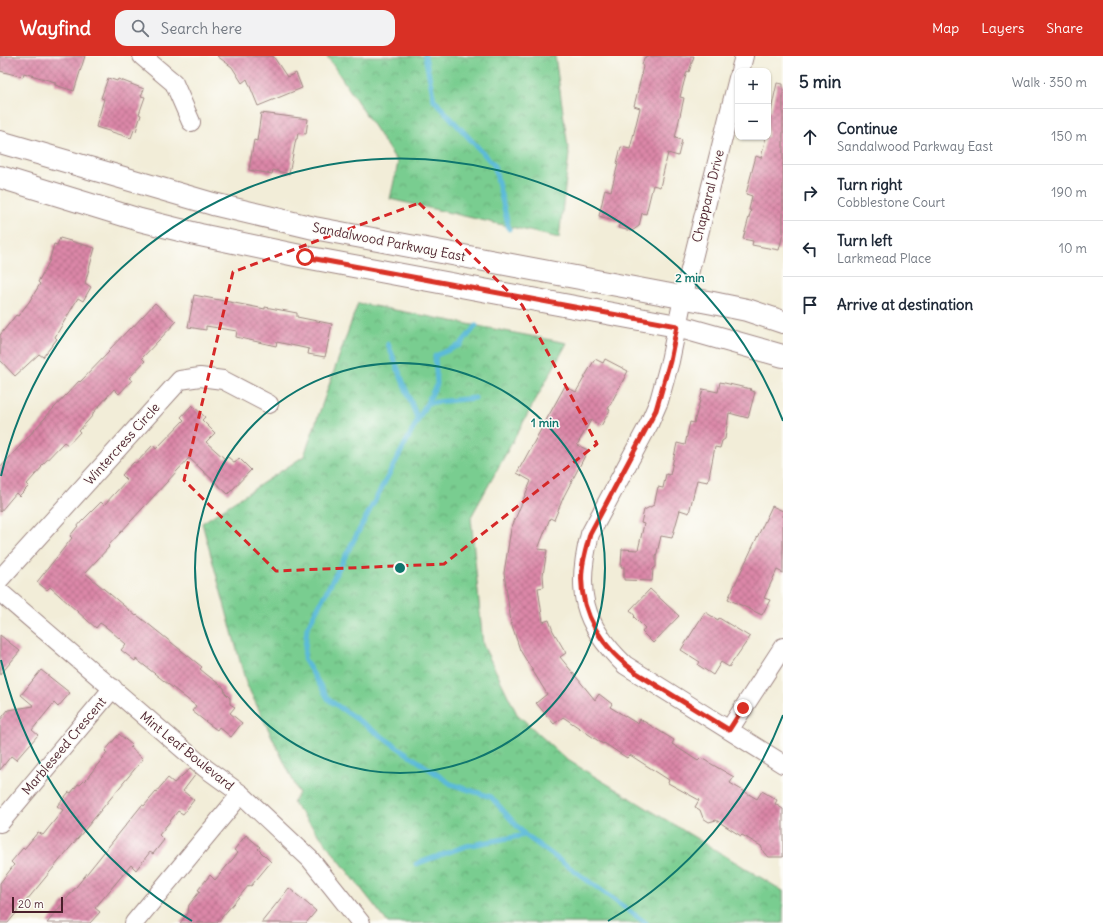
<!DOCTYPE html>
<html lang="en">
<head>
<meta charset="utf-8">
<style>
  :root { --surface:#fff; --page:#f2f2f3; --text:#1f2937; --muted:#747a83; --line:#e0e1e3; --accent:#d93025 }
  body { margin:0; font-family:Delius,sans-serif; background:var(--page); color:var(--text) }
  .controls { position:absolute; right:12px; top:12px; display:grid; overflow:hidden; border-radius:8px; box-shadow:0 1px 3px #0004 }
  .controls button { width:36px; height:36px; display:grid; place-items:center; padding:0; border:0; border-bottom:1px solid var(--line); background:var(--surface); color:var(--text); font:20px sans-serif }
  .scale { position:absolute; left:12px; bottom:10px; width:51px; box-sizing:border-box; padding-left:4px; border:2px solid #4a1f2b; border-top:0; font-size:11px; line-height:14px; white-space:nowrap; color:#4a1f2b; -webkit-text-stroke:3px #fdfcf7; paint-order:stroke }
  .stop { position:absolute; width:12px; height:12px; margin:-9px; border:3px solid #d93025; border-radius:50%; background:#fff }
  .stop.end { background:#d93025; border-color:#fff; box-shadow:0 1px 4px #0008 }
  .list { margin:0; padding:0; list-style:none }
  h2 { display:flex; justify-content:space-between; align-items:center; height:52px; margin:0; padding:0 16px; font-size:17px }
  h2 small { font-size:13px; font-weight:400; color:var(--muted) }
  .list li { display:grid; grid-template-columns:26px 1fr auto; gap:12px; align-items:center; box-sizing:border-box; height:56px; padding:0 16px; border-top:1px solid var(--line) }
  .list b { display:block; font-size:15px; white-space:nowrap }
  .list p { margin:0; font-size:13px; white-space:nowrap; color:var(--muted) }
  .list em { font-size:13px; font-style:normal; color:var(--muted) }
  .icon { flex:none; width:22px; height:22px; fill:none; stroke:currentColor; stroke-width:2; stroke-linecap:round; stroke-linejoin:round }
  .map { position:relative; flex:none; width:783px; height:867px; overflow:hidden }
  header { display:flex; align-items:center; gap:24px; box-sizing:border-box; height:56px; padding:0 20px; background:var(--accent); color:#fff }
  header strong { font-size:19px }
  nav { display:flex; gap:22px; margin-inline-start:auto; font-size:14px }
  .search { width:280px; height:36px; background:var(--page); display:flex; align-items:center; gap:10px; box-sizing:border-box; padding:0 14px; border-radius:12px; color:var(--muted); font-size:15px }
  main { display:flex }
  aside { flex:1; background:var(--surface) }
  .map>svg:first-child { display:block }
</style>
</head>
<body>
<header>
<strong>Wayfind</strong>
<div class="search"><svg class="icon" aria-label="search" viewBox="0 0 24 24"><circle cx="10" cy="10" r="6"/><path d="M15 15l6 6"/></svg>Search here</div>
<nav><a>Map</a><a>Layers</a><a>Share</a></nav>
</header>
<main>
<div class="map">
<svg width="783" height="867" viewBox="0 0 783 867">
  <defs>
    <pattern id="park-crowns" width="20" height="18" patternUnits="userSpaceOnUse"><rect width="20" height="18" fill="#79cd90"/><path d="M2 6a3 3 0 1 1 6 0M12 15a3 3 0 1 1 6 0" fill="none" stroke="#65a676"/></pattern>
    <pattern id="building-cross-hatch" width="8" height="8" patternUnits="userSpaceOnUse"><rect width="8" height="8" fill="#db87a8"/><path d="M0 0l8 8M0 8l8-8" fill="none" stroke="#b46e89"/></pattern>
  </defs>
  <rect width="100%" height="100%" fill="#fdfcf7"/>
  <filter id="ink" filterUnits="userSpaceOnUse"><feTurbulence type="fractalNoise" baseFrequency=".025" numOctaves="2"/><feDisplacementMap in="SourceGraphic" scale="8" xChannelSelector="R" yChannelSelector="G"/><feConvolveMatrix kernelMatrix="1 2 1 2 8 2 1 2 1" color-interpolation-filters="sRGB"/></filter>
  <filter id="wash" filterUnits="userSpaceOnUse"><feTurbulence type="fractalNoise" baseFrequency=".012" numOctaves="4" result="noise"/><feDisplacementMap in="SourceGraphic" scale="16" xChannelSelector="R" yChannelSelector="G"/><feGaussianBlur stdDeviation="0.9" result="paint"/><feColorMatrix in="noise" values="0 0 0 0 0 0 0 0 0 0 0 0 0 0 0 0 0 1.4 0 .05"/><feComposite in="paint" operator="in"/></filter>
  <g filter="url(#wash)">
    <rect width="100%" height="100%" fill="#f2edd8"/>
    <path fill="url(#park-crowns)" stroke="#62765e" d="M327,0h228l14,98 -10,84 -169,-39 8,-36z
      M358,247l209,40 -96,174 12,128 34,69 49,45 217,132v32h-395l-64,-82 -31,-38 6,-10 -53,-110 -44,-160 102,-67z"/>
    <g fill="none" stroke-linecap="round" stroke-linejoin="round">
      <path stroke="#5bbad9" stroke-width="5" d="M425,0l9,44 60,65 15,64
        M476,270l-16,19 -25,11 2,28 -130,244 -3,31 25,41 122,84 40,13 34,38 121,88
        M388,288l30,76
        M427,347l48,-5
        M416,808l50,-18 59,-11"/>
    </g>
    <g id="blocks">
      <path fill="url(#building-cross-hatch)" d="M0,0h85l-11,35 -19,-6v-3l-31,-9 -1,4 -23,-6z
        M217,0h56l14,21 9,-4 6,15 -44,18 -11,-27 -5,4 -10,-16z
        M648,0h46l-5,16 -2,-1 -7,26 4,1 -9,40 7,2 -4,16 -10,-3 -8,34 -7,-2 -7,29 -4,-1 -3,13 -7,5 -14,-3 2,-5 -21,-7 6,-27 6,2 7,-27 -1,-1 4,-16 9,2 10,-41 -6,-2 8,-32h-1l2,-7 -1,-2 2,-7z
        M108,22l9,3 1,-2 26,10 -3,7 4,1 -6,17 2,1 -5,16 -2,-1 -3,8 -35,-11 8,-28 -3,-1z
        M777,27l6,1v150l-4,16 -27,-5 1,-4 -10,-2 8,-29h-2l3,-14 -6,-2 10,-38 5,2 5,-21h2v-27l3,1z
        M261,57l47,6 -2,15 -8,-1 -1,6h-1l-7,35 -16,-4 -1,4 -23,-4 5,-30 3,1z
        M60,182l35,10 -10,35 6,4 -8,14 -5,-3 -23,39 2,2 -14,18 -4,-3 -24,22 -15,-16v-25l16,-20 2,1 11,-14 11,-18 -2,-2 11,-20 5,-18 3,1z
        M194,239l71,14v-2l32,6v4l35,7 -7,33 -17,-3 1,-5 -32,-7 -1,4 -40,-9 1,-6 -31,-5v4l-18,-3z
        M155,247l21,19 -34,36 3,3 -16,17 3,2 -13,14 -5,-5 -21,24v2l-14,16 1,1 -12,13 -4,-3 -23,24 1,1 -15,17 2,2 -10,10 -3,-3 -16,19v-44l54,-60 25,-27 1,1 29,-30 -1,-1 22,-23 1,1z
        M595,303l8,4 2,-4 23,12 -20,38 2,1 -9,16 -10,-6 -14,25 11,5 -24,46 -10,24 -4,-2 -12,31 9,1 -4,25 1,12 -6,1 5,34 6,-2 4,11 13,22 -6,4 35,43 4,-6 13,10 -2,3 28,17 2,-5 34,21 -2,4 26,17 3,-3 33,19 -4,6 27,16 5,-8 15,9 -2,4 8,5v48h-14l-5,-4 -3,-7 -19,-11 -1,1 -25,-16 -7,2 -6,-4 -3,-8 -5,-3 4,-7 -31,-17 1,-3 -39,-25 -3,3 -23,-15 -1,1 -40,-27 -9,7 -18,-21 11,-9 -27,-44 -9,-28 -7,-49 7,-44 20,-48 -14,-8 48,-87 11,6z
        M720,326l31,7 -1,1 5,2 -7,26 -19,-5 -4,26 -3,2 -2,7 -5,-1 -7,35 -11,-2 -8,33 -9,-3 -8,28 -11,-2 -5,21v10l-3,2 -1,12 -28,-1v-13h-3l1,-18 16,1 6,-26 -3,-1 3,-13 10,-5 4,-18 5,1 3,-14 4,1 7,-32 8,2 5,-23 4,1 9,-34 15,3z
        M192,349l13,12 -3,3 13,13 -9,9 19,17 3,-2 7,6 4,-5 12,12 -23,24 -39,-36 -81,88 1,1 -24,26 51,43 1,-1 65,52 -2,2 6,5 18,14 1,5 5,5v6l5,3 -5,6 12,10 -11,14 -12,-10 -2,3 -11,-8 -14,-11 4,-5 -60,-47 -1,2 -14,-11 5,-6 -20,-17 -6,-4 -4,5 -46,-41 -3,3 -10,-8 35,-44 -2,-2 11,-14 20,-20 3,3 23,-25 -5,-5 12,-13 2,1 17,-18 3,4 28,-29 -3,-3z
        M772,450l11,5v62l-6,-3 -13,28 6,2 -8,15 -34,-16z
        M650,533l29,27 -26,27 -11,-11 3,-4 -11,-11 1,-1 -5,-6z
        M705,556l13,8 1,-2 31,19 -21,30 -8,-5 -8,13 -15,-10 2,-3 -19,-12z
        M0,579l20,16 -20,24z
        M41,614l29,23 -12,14 -4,-4 -22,27 6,5 -22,25 -5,-4 -11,14v-50l8,-10 26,-4 -13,-11z
        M119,678l13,11 -2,2 13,12 -135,164h-8v-40l14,-18 -3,-3 12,-14 1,1 14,-17 5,3 20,-25 -6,-4 12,-14 2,1 7,-9 2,1 7,-7 20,-25 -2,-2z
        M190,713l6,5 -13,17 11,9 -11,14 -5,-3 -19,24 5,5 -11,14 -3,-2 -14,18 -5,-5 -36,43 5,4 -10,11h-43l95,-118 2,1 24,-28 6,5z
        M246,779l14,12 -2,2 13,13 -20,24 -2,-1 -32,38h-37l8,-10 1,-8 11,-14 -2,-1 12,-15 5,5 23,-27 -4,-3z
        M289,832l27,23 -10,12h-45z"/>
    </g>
  </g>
  <g filter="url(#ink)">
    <use href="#blocks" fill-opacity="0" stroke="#9e8682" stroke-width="1"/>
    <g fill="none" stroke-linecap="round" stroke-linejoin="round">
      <defs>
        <path id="minor" d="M142,0l32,27 17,39
          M740,15l4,-15
          M738,22l-55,220 -13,63 -11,40 -10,23 -59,110c-15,56 -8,90 35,131l158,99
          M0,523l180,-199 20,-3 23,3 46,24
          M0,536l205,176 36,26 69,65 51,64
          M729,674l54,-83
          M0,767l113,-135
          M134,867l107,-129"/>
        <path id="major" d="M0,86l213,62 101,24 399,75 34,7 36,12
          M0,121l140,43 60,15 105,22 372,69 106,30"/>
      </defs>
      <use href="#minor" stroke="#9e8682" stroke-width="20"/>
      <use href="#major" stroke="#9e8682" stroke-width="24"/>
      <use href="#minor" stroke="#fff" stroke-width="18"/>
      <use href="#major" stroke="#fff" stroke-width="22"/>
    </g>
  </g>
  <g fill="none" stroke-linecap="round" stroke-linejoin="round" filter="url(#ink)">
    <path stroke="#d93025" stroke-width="5" d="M305,201l372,69 -7,35 -14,49 -66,124c-3,12 -7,24 -8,36 -4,44 22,80 56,104l91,56 14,-22"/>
  </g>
  <path fill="none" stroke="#d62828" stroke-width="3" stroke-dasharray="8 5" stroke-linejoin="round" d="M419,147l103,102 75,139 -153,120 -168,7 -92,-91 49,-208z"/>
  <g fill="none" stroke="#0f766e" stroke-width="2">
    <circle cx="400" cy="512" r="205"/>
    <path d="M783 659A410 410 0 0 1 608 865M192 865A410 410 0 0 1 1 604M1 420A410 410 0 0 1 783 365"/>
  </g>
  <g text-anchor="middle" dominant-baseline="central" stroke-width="3" stroke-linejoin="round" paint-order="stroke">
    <g font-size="13" fill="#4a1f2b" stroke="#fdfcf7">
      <text transform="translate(708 140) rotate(-76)">Chapparal Drive</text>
      <text transform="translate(389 186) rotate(11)">Sandalwood Parkway East</text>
      <text transform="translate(122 388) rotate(-48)">Wintercress Circle</text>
      <text transform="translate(64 690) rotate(-50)">Marbleseed Crescent</text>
      <text transform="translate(187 695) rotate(39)">Mint Leaf Boulevard</text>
    </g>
  </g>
  <circle cx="400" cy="512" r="6" fill="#0f766e" stroke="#fdfcf7" stroke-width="2"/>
  <g font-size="12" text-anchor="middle" font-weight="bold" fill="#0f766e" stroke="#fdfcf7" stroke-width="3" stroke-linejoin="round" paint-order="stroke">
    <text x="690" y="226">2 min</text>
    <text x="545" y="371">1 min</text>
  </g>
</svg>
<div class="controls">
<button>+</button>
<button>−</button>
</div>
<div class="scale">20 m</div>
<div class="stop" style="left:305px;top:201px"></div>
<div class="stop end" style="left:743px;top:652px"></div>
</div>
<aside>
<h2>5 min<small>Walk · 350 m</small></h2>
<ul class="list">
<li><svg class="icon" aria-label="ahead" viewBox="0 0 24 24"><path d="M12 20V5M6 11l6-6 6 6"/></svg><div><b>Continue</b><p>Sandalwood Parkway East</p></div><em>150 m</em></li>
<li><svg class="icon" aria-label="right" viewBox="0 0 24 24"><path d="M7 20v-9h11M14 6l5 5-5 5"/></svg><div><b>Turn right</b><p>Cobblestone Court</p></div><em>190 m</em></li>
<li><svg class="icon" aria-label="left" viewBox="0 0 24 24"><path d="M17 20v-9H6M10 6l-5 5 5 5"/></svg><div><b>Turn left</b><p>Larkmead Place</p></div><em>10 m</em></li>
<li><svg class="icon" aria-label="arrive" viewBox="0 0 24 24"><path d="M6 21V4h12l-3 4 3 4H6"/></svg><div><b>Arrive at destination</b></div></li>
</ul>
</aside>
</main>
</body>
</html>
